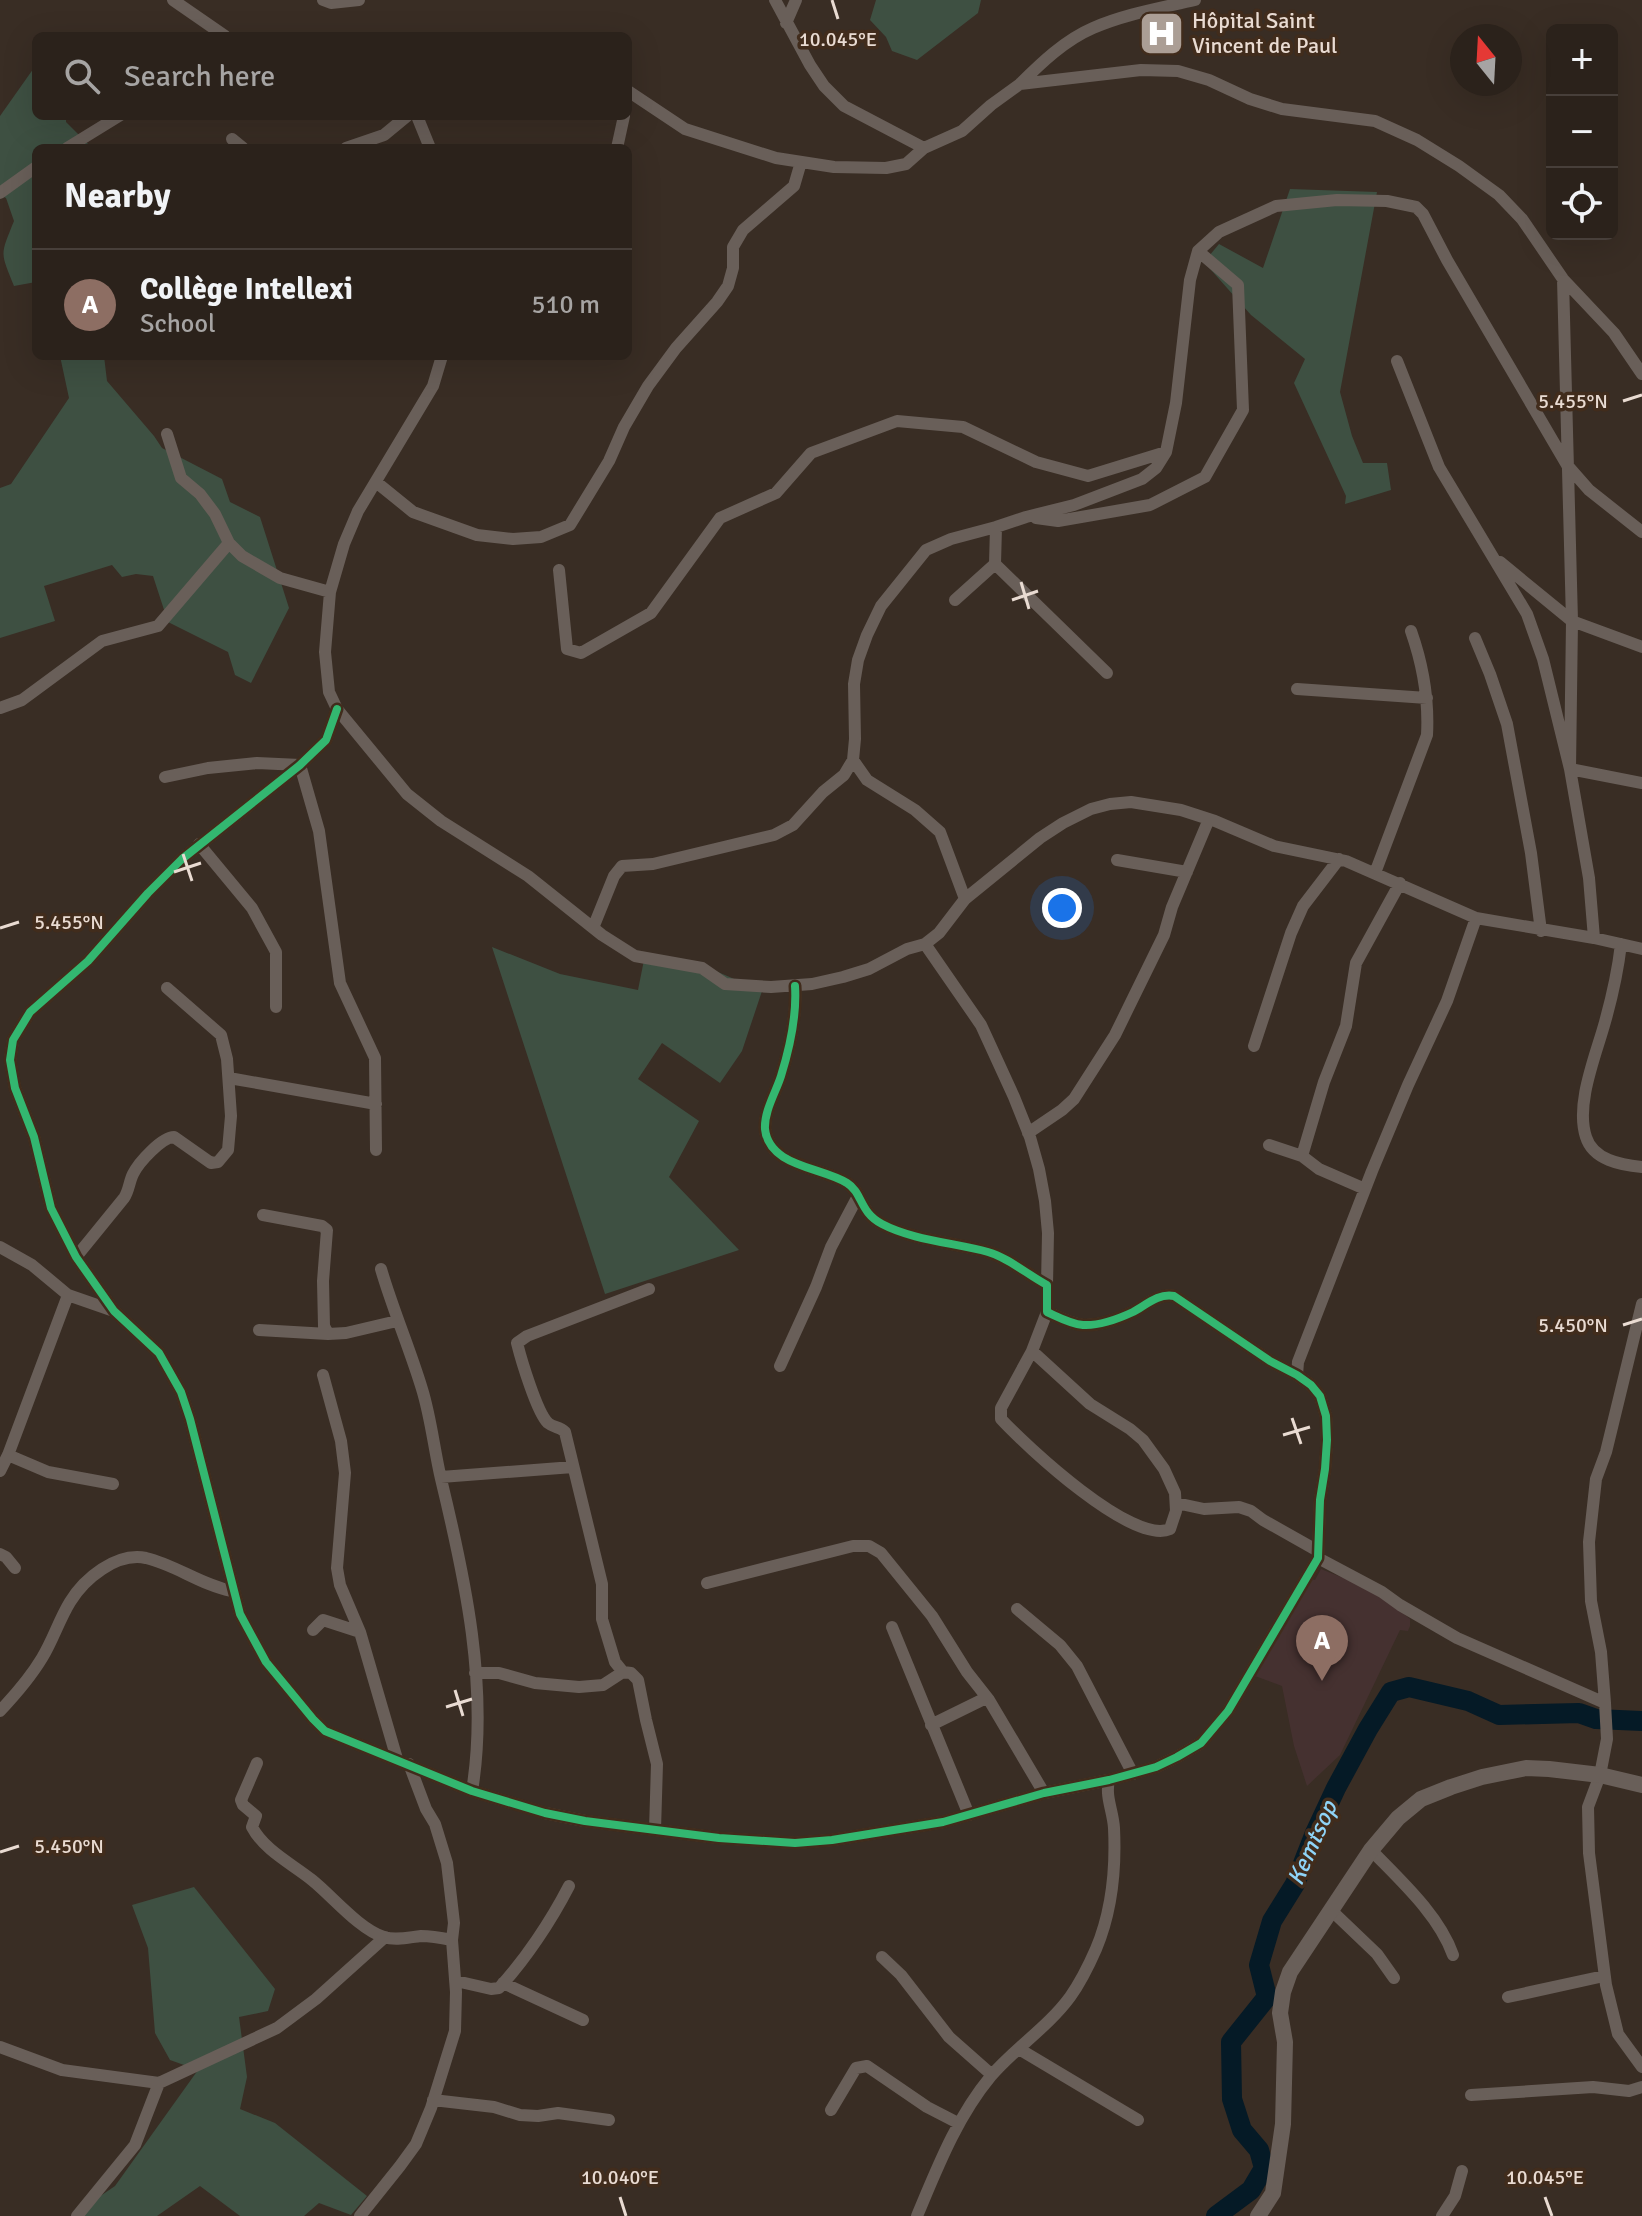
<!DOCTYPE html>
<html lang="en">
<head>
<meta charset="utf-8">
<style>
  :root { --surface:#2b221b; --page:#332a24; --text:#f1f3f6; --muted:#a6a4a3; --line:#473f3a; --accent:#ab9e95 }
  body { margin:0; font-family:Signika,sans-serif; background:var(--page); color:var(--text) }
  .controls { position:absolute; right:24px; top:24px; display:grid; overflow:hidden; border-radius:12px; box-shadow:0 8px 32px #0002 }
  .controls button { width:72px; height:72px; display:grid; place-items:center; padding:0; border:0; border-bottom:2px solid var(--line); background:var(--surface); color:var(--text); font:40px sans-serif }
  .compass { position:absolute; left:1450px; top:24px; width:72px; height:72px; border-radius:50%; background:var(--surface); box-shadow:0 8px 32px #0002; rotate:342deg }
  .you { position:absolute; left:1062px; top:908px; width:28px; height:28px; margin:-20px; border:6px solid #fff; border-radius:50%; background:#1a73e8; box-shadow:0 0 0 12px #1a73e833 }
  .badge { display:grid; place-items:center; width:52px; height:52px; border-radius:50%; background:var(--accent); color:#fff; font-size:26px; font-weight:700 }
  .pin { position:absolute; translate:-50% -66px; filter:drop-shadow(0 2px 4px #0008) }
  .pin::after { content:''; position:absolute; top:42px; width:28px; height:24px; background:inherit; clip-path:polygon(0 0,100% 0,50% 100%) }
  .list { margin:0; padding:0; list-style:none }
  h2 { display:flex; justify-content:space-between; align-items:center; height:104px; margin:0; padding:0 32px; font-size:34px }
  h2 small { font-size:26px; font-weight:400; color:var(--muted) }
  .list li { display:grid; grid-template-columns:52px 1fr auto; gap:24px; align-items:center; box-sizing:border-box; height:112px; padding:0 32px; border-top:2px solid var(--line) }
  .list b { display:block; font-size:30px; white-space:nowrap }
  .list p { margin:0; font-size:26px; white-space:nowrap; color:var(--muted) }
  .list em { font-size:26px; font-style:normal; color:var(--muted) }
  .icon { flex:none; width:44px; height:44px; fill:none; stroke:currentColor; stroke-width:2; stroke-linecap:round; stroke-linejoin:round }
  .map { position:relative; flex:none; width:1642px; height:2216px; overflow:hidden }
  .search { position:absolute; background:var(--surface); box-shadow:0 8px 32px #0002; left:32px; top:32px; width:600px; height:88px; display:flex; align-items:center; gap:20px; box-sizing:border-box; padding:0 28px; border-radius:12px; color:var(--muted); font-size:30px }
  .panel { position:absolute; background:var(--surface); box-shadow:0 8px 32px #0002; left:32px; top:144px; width:600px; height:216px; border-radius:12px }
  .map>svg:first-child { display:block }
</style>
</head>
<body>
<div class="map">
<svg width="1642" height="2216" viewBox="0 0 1642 2216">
  <rect width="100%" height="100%" fill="#392d24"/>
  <path fill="#453130" d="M1321,1569l57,23 32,27v7l-2,5 -8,-1 -60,125 -33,31 -13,-40 -12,-60 -27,-10 56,-97 4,1z"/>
  <path fill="#3e5042" d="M876,0h105l-3,13 -61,47 -25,-9 -6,-14 -16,-17z
    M36,65v51h30v6l24,24 -2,2h-52v134l-22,4c-14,-35 -14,-30 0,-65l-8,-23 -6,-3v-79z
    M1290,189l87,3 -37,200 12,44 11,27h24l4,27 -46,14 1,-8 -52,-113 11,-24 -54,-44 -47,-53 15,-18 44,24z
    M60,356h44l3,25 47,55 8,12 60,31 8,23 30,15 29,91 -38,75 -16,-8 -7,-23 -60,-30 -15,-46 -17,-2 -14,3 -10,-12 -68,21 11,35 -55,17v-150l11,-4 58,-86z
    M492,947l68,27 78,16 7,-35 59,11 58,25 -20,60 -22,32 -58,-40 -24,36 61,42 -30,56 70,73 -134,44z
    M194,1887l81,102 -7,22 -29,6 8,60 -7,32 35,14 92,73 -16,19 -32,-12 -15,13h-64l-40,-30 -43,30h-86l44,-30 83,-116 -28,-10 -15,-27 -7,-85 -16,-43z"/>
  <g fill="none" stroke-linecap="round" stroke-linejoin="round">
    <path stroke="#051a26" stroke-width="20" d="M1216,2216l35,-26 13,-22 -5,-18 -17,-20 -10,-31 -1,-57 36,-45 -8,-32 13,-44 23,-37 20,-51 21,-45 32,-59 23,-37 18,-5 59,14 31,14 80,-2 17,6 46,2"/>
    <path stroke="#695f59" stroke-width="12" d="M173,0l52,36
      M323,0l8,3 28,-3
      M775,0l35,65 14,21 20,20 80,42
      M786,23l10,-23
      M1020,84c21,-21 45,-44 73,-56 32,-14 68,-20 102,-28
      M628,91l57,38 91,29 58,9 52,1 20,-4 18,-16 38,-17 29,-26 29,-21 121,-14 37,1 31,9 41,19 32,10 93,12 42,19 42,26 40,29 23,24 41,60 51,54 28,41
      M417,116l13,32
      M232,139l11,9
      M67,148l52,-32
      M346,148l38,-13 23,-19
      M617,148l7,-32
      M0,193l36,-26
      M1563,279l9,342 -2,148 72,14
      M442,356l-9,30 -75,125 -14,33 -14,48 -5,60 4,40 8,17 70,85 34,27 87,55 74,59 33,21 67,12 23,16 46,3 41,-3 31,-7 26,-8 38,-20 18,-5 14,-11 26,-34 75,-61 23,-15 28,-14 19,-5 21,-2 50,8 34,11 59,25 72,15 130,57 118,20 48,11
      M1397,361l42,106 88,147 16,45 27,110 19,109 5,60
      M167,434l14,44 19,16 15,20 14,29 13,13 38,22 50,14
      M376,482l37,30 64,23 36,4 28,-2 29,-12 39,-64 15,-34 24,-41 28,-38 41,-46 11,-16 5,-18v-21l10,-17 51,-44 7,-24
      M1036,518l22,3 92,-16 55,-28 38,-67 -5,-125 -40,-34
      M996,527l-1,37 112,109
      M1500,562l72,59 70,26
      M559,570l8,79 14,4 70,-40 69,-95 56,-25 35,-40 86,-32 66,6 73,35 52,14 78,-24
      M955,600l40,-36
      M1475,638l15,36 17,50 24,129 10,78
      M1297,689l130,9
      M0,708l22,-8 80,-59 56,-15 71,-83
      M337,709l-11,31 -26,25 -118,94 -34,34 -60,68 -58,51 -17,28 -3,20 5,28 19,49 17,71 25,49 38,54 45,42 22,39 9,27 50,195 26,48 47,57 12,12 147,60 73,22 40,8 134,17 76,5 37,-3 111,-18 101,-29 65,-13 47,-13 21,-10 24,-14 27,-32 90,-153 2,-58 5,-31 2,-29 -1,-24 -6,-20 -9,-11 -14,-10 -27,-14 -96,-65c-16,-3 -28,9 -41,16 -15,7 -33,14 -50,13 -12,-1 -25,-8 -36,-13v-27c-19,-10 -38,-27 -59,-33 -33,-9 -76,-12 -106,-28 -23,-12 -19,-31 -35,-41 -25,-16 -78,-16 -82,-54 -1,-18 11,-37 16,-53 9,-29 16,-59 14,-90
      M853,760l14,20 48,30 25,22 25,67
      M165,777l43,-9 49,-5 43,2 19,66 21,152 35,75 1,92
      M199,844l53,64 24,44v55
      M1117,860l70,12
      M1375,873l52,-138c2,-37 -4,-70 -16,-104
      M593,928l21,-52 8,-10 31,-2 121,-29 19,-10 30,-33 21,-17 9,-15 2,-21 -1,-55 4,-24 9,-25 14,-29 45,-56 25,-11 45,-12 30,-10 48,-12 68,-26 14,-11 10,-16 10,-49 14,-123 8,-29 21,-19 57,-26 61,-6 50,1 29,6 7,7 24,46 120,205 22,25 53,42
      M925,944l56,81 33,72 16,40 9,32 6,32 3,32 -1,52
      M1621,944c-3,26 -9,53 -16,78 -9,33 -30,82 -19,115 7,23 35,28 56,30
      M1254,1046l37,-113 12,-27 36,-47
      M229,1078l147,26
      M1028,1133l34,-23 12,-11 41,-64 49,-100 8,-28 37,-88
      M1269,1145l33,11 17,13 46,20
      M1302,1156l22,-74 22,-56 10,-63 44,-80
      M263,1215l59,11 5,4 -4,51 1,45 4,8 18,-1 51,-12
      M0,1247l32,18 36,30 46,16
      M76,1257l48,-59c5,-7 5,-16 9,-24 6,-12 29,-37 41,-37l37,26 7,-1 10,-12 3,-34 -4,-57 -6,-24 -54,-47
      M381,1269c12,41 29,80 41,120 9,29 12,60 19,90 24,99 48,209 31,312
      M649,1289l-122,47 -10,7c4,16 20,70 31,80 6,5 11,3 17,9l37,152v35l13,43 8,10 8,1 7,7 8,40 11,44 -2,66
      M259,1330l69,4
      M1032,1351l58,53 40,25 13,11 21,29 11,24 1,18 -6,18c-37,17 -144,-83 -169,-110v-11l31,-57 15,-39
      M780,1366l36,-79 15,-40 27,-51
      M323,1375l18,66 4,32 -8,95 3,17 20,47
      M1297,1375l1,-13 74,-191 36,-86 39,-84 29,-83
      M8,1455l40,17 65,12
      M0,1471l8,-16 60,-160
      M441,1477l132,-10
      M1176,1503l28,6 35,-2 12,4 12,9 55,31
      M0,1554l6,3 9,11
      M1318,1558l64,34 18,13 57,33 148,65 2,36 -7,36 -12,32 1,46 17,132 12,49 24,33
      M707,1583l146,-37h16l12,7 51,63 35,56 22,28 55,93
      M1017,1609l43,36 17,21 56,108
      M892,1627l77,188
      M313,1630l10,-10 37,12 37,127
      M475,1673h24l36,10 44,4 24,-2 20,-13
      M1605,1703l-4,-51 -10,-51 -2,-59 7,-63 10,-27 36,-148
      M0,1711c16,-17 30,-33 42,-53 11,-18 17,-38 28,-56 14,-23 46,-50 76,-44 30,7 55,27 86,33
      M931,1725l55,-27
      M257,1763l-16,37 2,5 13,11 -4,11c12,23 40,37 60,53 20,16 48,50 72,57 12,4 26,0 37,-1 11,0 21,2 31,4
      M1371,1850c29,30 68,65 82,105
      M1332,1911l45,43 17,24
      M882,1957l19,18 48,62 43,38
      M456,1981l35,8 8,-1c26,-28 52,-67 70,-102
      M503,1983l80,37
      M1508,1997l96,-21
      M0,2047l62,23 97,13 118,-55 39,-29 69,-62
      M1019,2049l119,71
      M1471,2095l122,-8 36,4 13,-4
      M433,2100l61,7 26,8 18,1 20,-3 51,7
      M831,2110l25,-42 11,-2 60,41 31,16
      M77,2216l58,-71 24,-62
      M360,2216l40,-50 16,-22 15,-36 24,-77 1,-39 -4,-52 2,-17 -7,-60 -12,-39 -9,-15 -17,-45
      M917,2216c21,-50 40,-99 74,-140 24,-28 57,-49 79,-79 10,-14 19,-32 26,-48 16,-38 20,-80 18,-121 -1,-17 -9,-31 -5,-48
      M1442,2216l13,-20 7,-25"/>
    <path stroke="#695f59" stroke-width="16" d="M1258,2216l15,-23 10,-69 2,-82 -5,-29 3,-21 7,-20 81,-122 27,-32 23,-19 30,-12 31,-10 44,-9 23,1 51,6 42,10"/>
    <defs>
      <path id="cycleway" d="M337,709l-11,31 -26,25 -118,94 -34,34 -60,68 -58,51 -17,28 -3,20 5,28 19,49 17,71 25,49 38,54 45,42 22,39 9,27 50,195 26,48 47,57 12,12 147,60 73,22 40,8 134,17 76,5 37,-3 111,-18 101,-29 65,-13 47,-13 21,-10 24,-14 27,-32 90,-153 2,-58 5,-31 2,-29 -1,-24 -6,-20 -9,-11 -14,-10 -27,-14 -96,-65c-16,-3 -28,9 -41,16 -15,7 -33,14 -50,13 -12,-1 -25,-8 -36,-13v-27c-19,-10 -38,-27 -59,-33 -33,-9 -76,-12 -106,-28 -23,-12 -19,-31 -35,-41 -25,-16 -78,-16 -82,-54 -1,-18 11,-37 16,-53 9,-29 16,-59 14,-90"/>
    </defs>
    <use href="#cycleway" stroke="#412c1c" stroke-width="13"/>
    <use href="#cycleway" stroke="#33b770" stroke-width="8"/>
  </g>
  <path fill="none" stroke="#e9dbd2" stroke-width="3" d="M832,0l6,19M1623,401l19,-6M1021,582l8,27M1012,600l26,-9M183,854l9,27M174,872l27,-9M0,928l19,-6M1623,1325l19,-6M1292,1418l9,26M1283,1435l27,-8M455,1690l8,26M446,1707l26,-8M0,1852l19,-6M620,2197l6,19M1545,2197l7,19"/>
  <defs>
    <symbol id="hospital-square" viewBox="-11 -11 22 22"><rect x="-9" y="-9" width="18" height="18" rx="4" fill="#ab9e95" stroke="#412c1c"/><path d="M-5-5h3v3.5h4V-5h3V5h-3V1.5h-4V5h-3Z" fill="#fff"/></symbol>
  </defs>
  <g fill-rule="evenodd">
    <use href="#hospital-square" x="1136" y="8" width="51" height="51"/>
  </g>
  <g text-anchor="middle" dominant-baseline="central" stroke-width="7" stroke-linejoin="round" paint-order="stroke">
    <g font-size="22" fill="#e9dbd2" stroke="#412c1c" text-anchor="start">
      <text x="1192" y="20">Hôpital Saint<tspan x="1192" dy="25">Vincent de Paul</tspan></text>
    </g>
    <g font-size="24" font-style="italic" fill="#8fd4f8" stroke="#412c1c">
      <text transform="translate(1312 1843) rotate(-66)">Kemtsop</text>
    </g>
  </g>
  <g font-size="20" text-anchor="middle" fill="#e9dbd2" stroke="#412c1c" stroke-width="7" stroke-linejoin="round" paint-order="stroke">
    <text x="838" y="46">10.045°E</text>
    <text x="1573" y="408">5.455°N</text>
    <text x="69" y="929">5.455°N</text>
    <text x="1573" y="1332">5.450°N</text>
    <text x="69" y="1853">5.450°N</text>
    <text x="620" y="2184">10.040°E</text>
    <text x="1545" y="2184">10.045°E</text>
  </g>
</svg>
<div class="controls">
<button>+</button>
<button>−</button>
<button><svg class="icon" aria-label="locate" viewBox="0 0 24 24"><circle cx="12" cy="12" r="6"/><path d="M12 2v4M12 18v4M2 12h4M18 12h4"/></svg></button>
</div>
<svg class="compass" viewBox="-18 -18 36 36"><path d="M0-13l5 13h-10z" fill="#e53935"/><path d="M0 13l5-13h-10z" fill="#a6a4a3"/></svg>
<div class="you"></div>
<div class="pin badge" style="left:1322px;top:1681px;background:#8d6e63">A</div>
<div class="search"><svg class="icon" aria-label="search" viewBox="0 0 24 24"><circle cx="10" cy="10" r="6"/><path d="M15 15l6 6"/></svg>Search here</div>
<section class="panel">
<h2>Nearby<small></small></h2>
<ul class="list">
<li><span class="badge" style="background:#8d6e63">A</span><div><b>Collège Intellexi</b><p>School</p></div><em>510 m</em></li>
</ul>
</section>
</div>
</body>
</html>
